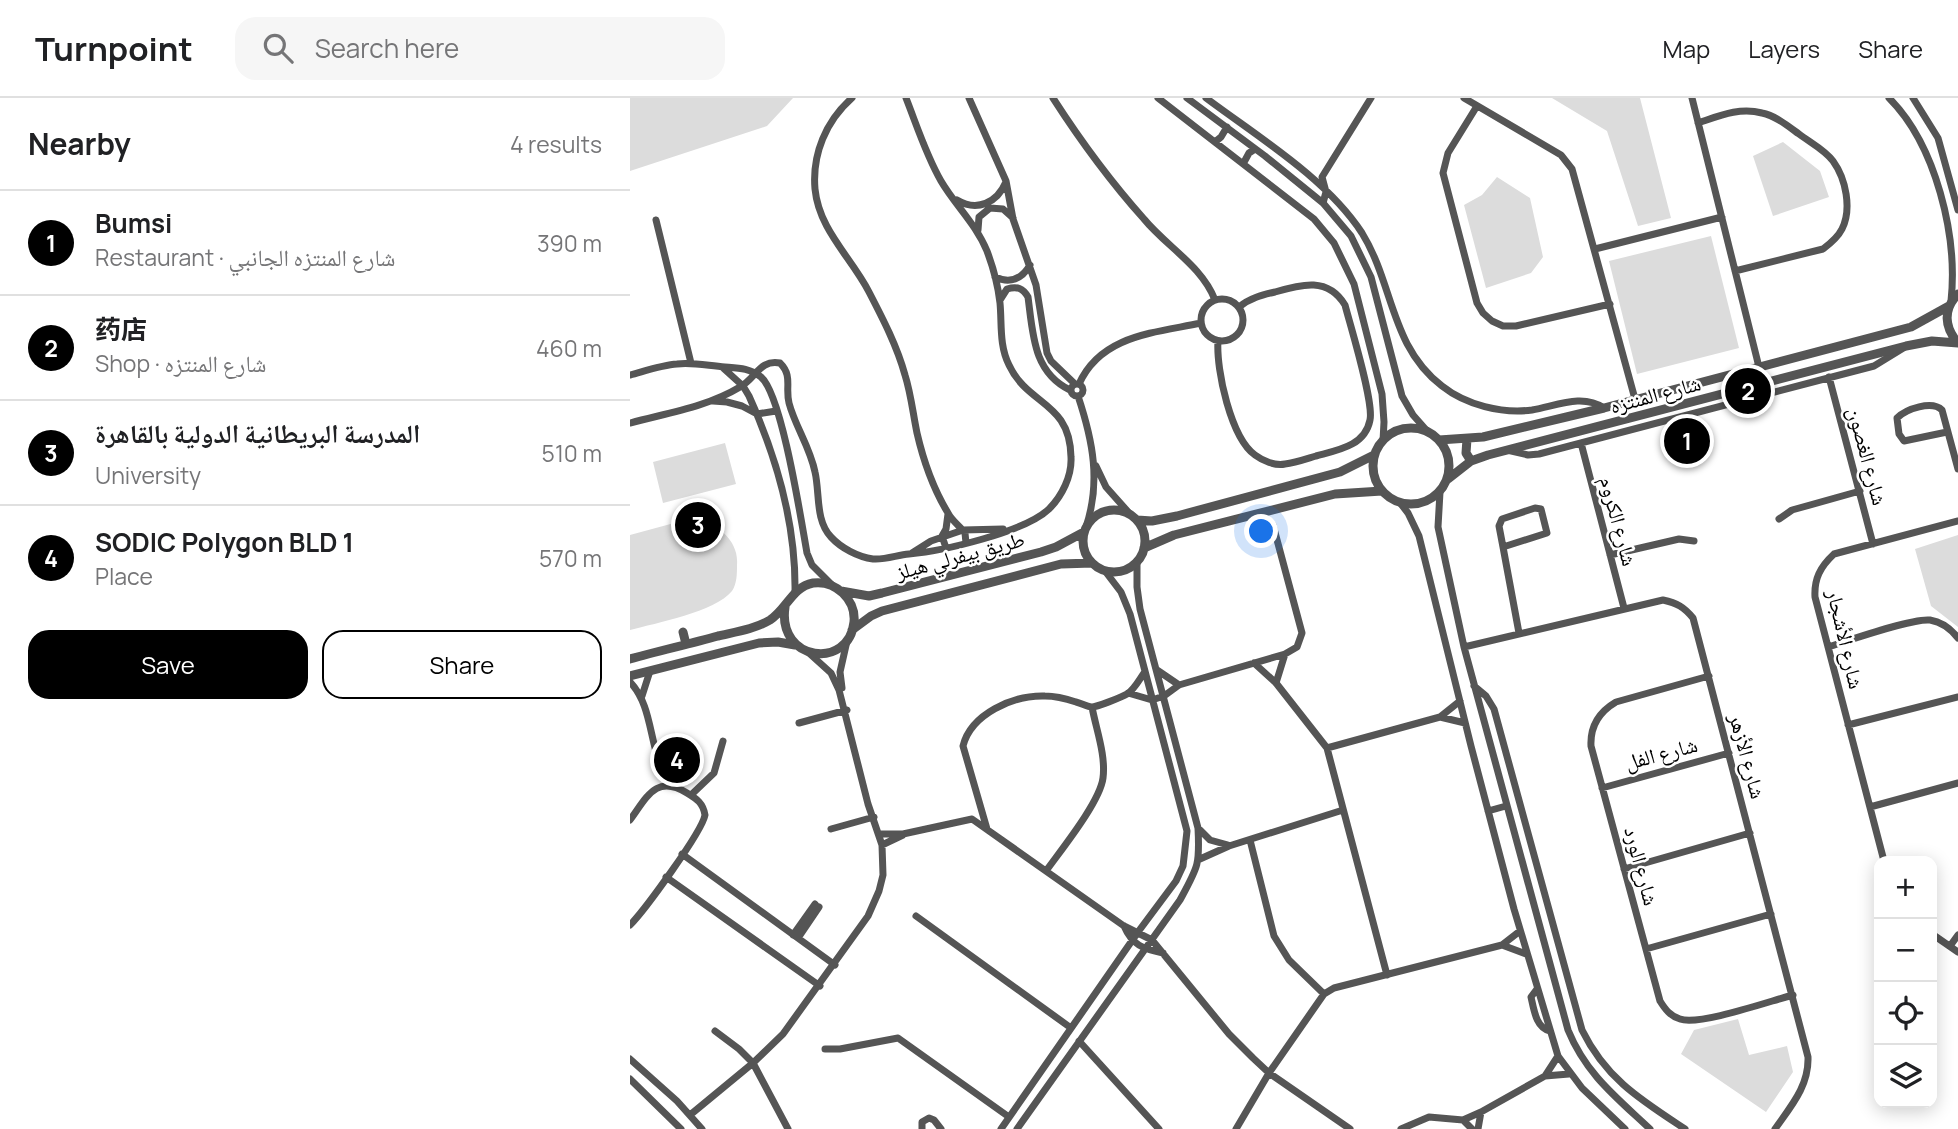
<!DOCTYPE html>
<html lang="en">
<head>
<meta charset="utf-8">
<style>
  :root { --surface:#fff; --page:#f6f6f6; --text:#202124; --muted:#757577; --line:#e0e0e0; --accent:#000 }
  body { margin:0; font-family:Manrope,"Noto Naskh Arabic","Noto Sans SC",sans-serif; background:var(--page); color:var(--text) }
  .controls { position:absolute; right:21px; bottom:21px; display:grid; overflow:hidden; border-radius:14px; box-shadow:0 4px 18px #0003 }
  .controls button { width:63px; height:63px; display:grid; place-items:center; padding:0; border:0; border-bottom:2px solid var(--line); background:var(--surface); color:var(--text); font:35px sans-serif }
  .you { position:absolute; left:632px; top:434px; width:24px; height:24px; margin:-18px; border:5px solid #fff; border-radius:50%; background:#1a73e8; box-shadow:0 0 0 10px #1a73e833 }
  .badge { display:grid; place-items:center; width:46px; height:46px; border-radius:50%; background:var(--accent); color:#fff; font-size:23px; font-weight:700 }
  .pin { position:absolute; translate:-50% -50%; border:4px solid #fff; box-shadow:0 2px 7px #0006 }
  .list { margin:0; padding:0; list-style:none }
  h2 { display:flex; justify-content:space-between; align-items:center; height:91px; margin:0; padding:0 28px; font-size:30px }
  h2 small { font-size:23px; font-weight:400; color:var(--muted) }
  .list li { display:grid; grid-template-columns:46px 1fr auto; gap:21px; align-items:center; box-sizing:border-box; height:105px; padding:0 28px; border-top:2px solid var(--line) }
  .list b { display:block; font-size:26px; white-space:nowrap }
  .list p { margin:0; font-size:23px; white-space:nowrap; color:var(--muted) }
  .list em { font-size:23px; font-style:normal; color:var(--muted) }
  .actions { display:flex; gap:14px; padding:21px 28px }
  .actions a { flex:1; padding:16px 0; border:2px solid var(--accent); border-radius:21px; text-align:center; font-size:24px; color:var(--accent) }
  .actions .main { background:var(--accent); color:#fff }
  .icon { flex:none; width:38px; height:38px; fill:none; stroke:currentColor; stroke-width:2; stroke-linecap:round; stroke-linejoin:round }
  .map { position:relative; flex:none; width:1328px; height:1031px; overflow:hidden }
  header { display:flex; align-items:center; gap:42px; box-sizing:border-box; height:98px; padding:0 35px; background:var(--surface); border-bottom:2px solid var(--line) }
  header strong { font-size:33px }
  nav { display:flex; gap:38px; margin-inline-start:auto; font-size:24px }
  .search { width:490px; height:63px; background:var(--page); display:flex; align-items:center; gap:18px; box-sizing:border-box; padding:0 24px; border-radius:21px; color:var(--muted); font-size:26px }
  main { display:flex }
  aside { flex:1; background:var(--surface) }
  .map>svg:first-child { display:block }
</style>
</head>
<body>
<header>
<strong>Turnpoint</strong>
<div class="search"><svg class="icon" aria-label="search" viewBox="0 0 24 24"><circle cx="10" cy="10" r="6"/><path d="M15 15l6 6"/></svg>Search here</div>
<nav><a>Map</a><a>Layers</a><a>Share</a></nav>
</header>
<main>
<aside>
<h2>Nearby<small>4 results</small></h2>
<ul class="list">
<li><span class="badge">1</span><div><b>Bumsi</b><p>Restaurant · شارع المنتزه الجانبي</p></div><em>390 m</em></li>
<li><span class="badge">2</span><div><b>药店</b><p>Shop · شارع المنتزه</p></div><em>460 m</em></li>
<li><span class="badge">3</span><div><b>المدرسة البريطانية الدولية بالقاهرة</b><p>University</p></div><em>510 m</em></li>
<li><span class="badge">4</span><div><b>SODIC Polygon BLD 1</b><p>Place</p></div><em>570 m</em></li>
</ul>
<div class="actions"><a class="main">Save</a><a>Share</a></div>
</aside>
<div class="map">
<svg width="1328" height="1031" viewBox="0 0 1328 1031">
  <rect width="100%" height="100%" fill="#fff"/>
  <path fill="#dcdcdc" d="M0,0h163l-26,28 -137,45z
    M922,0h88l31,120 -33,8 -31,-95z
    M1153,44l37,29 9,26 -56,19 -20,-60z
    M867,79l33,21 13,59 -12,16 -45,15 -22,-83 18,-10z
    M1081,138l28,112 -102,26 -28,-113z
    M95,345l11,41 -73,19 -10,-41z
    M70,418c18,11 39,24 37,49 0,8 0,19 -5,26 -17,21 -76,32 -102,39v-95z
    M1328,437v92l-27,-21 -16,-57z
    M1108,921l11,36 38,-9 6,26 -27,40 -85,-58 13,-24z"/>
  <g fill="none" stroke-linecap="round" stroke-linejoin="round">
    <path stroke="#555" stroke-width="7" d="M222,0c-26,23 -40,56 -37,91 4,41 36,68 54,103 14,27 28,54 36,83 6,19 8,39 12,58 6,26 17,57 31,80 4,8 12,13 17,20l1,10
      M339,0l37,83 7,38 23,66 11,68 4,8 24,23
      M423,0c27,42 58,84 91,121 22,27 58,47 71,81
      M528,0l156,121 20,24 20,41 28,110 2,28 -1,19
      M557,0l78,58 58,47 28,33 20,41 31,119 11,19 15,17
      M576,0c52,39 120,80 156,135 32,52 28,113 80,153 24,19 60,28 90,24 24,-4 50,-17 72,-2
      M834,0l97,57 11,14 63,230
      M1062,0l67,269
      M1259,0c47,47 69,138 62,203
      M1283,0l25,40 20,72
      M847,8l-29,47 -5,20 34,130 6,10 9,8 11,5h13l94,-22
      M1068,25c21,-7 41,-16 64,-10 14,3 26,13 37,21 12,9 26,16 34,27 13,18 19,48 9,68 -4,8 -11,14 -19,20l-88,22
      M585,44l6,-5 6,-10
      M613,66l6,-11 6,-4
      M327,102c20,12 40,3 49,-18
      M693,105l3,-11 -4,-15 49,-79
      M26,122l35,143
      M348,132l1,-13 11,-9 13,1 10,9
      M965,151l127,-32
      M365,179c15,7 27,2 35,-12
      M571 222a21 21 0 1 1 42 0a21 21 0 1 1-42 0Z
      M370,202l7,-11c10,-3 16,-1 21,8 5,37 5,75 42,93
      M588,243c-2,29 13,97 37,114 8,6 20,11 30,9 10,-1 21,-5 31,-8 22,-6 49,-10 54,-36 4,-18 -19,-92 -25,-115 -17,-28 -43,-21 -70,-13 -13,3 -25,6 -36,15
      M92,269l21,19 6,10c28,62 47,128 46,196
      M0,277c15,-4 32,-10 47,-11 16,-2 32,2 48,3 13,1 25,1 36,10 21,18 40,143 46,176l5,12 20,20
      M1199,279l44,167
      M441 292a6 6 0 1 1 12 0a6 6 0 1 1-12 0Z
      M449,286c22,-49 75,-51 122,-61
      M448,298c15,45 23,86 8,131
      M83,303l14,1 15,4 15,8 19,-3
      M0,325c37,-10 77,-16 110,-36 16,-9 20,-28 40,-24 13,13 5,24 9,40 6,23 21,44 26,69 5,21 0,48 16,65 10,11 27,20 42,22 13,1 24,-4 36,-5 34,-3 116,-22 140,-45 13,-13 23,-33 22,-52 -1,-56 -43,-51 -62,-92 -10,-20 -7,-41 -9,-62 -2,-18 -7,-36 -13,-52 -11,-27 -32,-46 -46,-70 -15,-26 -24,-55 -35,-83
      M1317,334l-43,9 -5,-7 -2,-16c9,-9 35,-18 45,-8l16,59
      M951,345l43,165
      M877,352l21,5 11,-1 335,-88 31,-19
      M466,368l10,21 24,27
      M810,394l-2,35 26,120 104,383c18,44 48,67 82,99
      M771,406l7,9 11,23 52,210 43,163 44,147 24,32 43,41
      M1149,421l13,-9 68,-19
      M873,449l-4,-21 3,-7 33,-11 6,1 6,24 -44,14 16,86
      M316,450l-4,-12 4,-7 2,-15
      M282,455l19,-12 32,-11 40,-1
      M980,457l69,-16 15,2
      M834,549l199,-47c14,3 21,7 30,18l115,439c1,29 -17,49 -33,72
      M1198,549c22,-7 84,-29 102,-27 12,2 21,9 28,18
      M624,565l22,20 51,65 60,227
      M527,572l22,15
      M1079,578l-93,26c-17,10 -26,24 -25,44l69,255c5,8 10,15 20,18 19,7 90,-18 113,-24
      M0,584c27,29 16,72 43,104
      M646,585l9,-29
      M844,588l12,10 8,13 88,321c24,49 59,70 103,99
      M212,590l-2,-16 7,-31
      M498,595l24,7 12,-4 15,-11 106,-31 12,-7 5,-14 -29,-108
      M12,598l8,-25
      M810,619l25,6
      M169,625l48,-13
      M1218,627l110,-28
      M697,650l113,-31 20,-16
      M972,690l127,-35
      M61,697l23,-22 9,-32
      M1240,709l88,-24
      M858,713l18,-5
      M0,722c17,-23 26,-46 57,-27 10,6 16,10 18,22 -3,17 -61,96 -75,110
      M201,731l43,-12
      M357,731l-24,-83c8,-32 50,-51 82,-50 9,0 22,3 31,6 5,1 11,5 16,5 5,0 30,-10 35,-13 7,-4 12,-14 17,-21
      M570,732l10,10 18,5
      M249,736h24l69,-15 152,107 28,14 77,94 24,24 16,15 81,56
      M620,742l24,96 15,24 35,34
      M252,747l21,-10
      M52,756l153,111
      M570,761l29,-13 114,-36
      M1254,763l-69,-264c-1,-18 5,-30 19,-43l124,-33
      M994,771l126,-36
      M416,773c15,-21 54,-69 57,-93 3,-23 -7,-49 -11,-71
      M36,779l154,109
      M286,818l155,112
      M494,828c8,19 19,23 39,27
      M1302,836l26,18
      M163,837l22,-31
      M168,840l21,-31
      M872,847l24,9
      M1320,848l8,-11
      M1016,851l125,-35
      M907,891l-6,8c3,13 5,31 19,34
      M85,933l24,18 14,14 35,66
      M449,943l80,88
      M195,951h15l58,-11 111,79
      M0,961l47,42 25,28
      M915,978l13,-20
      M0,981l51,50
      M60,1017l63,-52 30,-29 85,-118 11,-25 4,-16 -1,-30 -14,-41 -29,-114 -8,-17 -21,-19
      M833,1022l9,9
      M292,1031v-7l7,-4 5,2 7,9
      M371,1031l137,-197 38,-51 7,-15 4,-35 -57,-217 -9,-22 -16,-21
      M387,1031l163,-229c18,-33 20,-35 18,-72l-58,-219 -3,-22v-25
      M606,1031l33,-56 55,-79 10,-6 168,-43 18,-14
      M771,1031l28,-12 34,3 18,-8 64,-36 24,-2
      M848,1031l3,-17"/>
    <path stroke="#555" stroke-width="9" d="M1328,196c-15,15 -14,33 0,49
      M743 368a38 38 0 1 1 76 0a38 38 0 1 1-76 0Z
      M837,341l-1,14 5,8
      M809,342l44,-3 121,-29 307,-81 38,-21
      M818,381l23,-18 17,-6 418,-109 26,-5 26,2
      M453 443a31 31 0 1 1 62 0a31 31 0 1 1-62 0Z
      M507,422l15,1 25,-5 163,-44 34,-17
      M514,450l30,-13 161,-41 47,-3
      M211,493l28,5 13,-3 159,-41 15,-5 28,-15
      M222,532l19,-14 11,-5 179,-47 31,-1
      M53,534l3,12
      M0,561c29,-8 59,-15 88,-23 17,-4 37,-7 52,-16 17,-11 22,-33 43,-37 23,-3 43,17 41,39 -5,48 -77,40 -69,-15
      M0,578l129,-33 19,-1 17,3"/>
  </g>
  <g text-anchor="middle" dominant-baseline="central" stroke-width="5" stroke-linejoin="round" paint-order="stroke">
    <g font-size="21" fill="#000" stroke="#fff">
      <text transform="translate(1025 296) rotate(-15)">شارع المنتزه</text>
      <text transform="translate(1238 358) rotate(75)">شارع الغصون</text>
      <text transform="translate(989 423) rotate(75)">شارع الكروم</text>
      <text transform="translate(330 457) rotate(-15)">طريق بيفرلي هيلز</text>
      <text transform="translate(1216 541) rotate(77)">شارع الأشجار</text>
      <text transform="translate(1031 655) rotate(-15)">شارع الفل</text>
      <text transform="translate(1118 658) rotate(75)">شارع الأزهر</text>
      <text transform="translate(1012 768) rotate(75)">شارع الورد</text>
    </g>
  </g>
</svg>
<div class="controls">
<button>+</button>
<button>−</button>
<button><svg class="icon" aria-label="locate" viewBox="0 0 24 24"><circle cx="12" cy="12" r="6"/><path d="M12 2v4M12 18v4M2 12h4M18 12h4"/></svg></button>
<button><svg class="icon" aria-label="layers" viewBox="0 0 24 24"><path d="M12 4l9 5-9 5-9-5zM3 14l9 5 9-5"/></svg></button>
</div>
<div class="you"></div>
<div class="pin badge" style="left:1057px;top:343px">1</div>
<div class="pin badge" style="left:1118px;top:293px">2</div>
<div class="pin badge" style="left:68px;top:427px">3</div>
<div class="pin badge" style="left:47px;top:662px">4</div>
</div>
</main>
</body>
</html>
